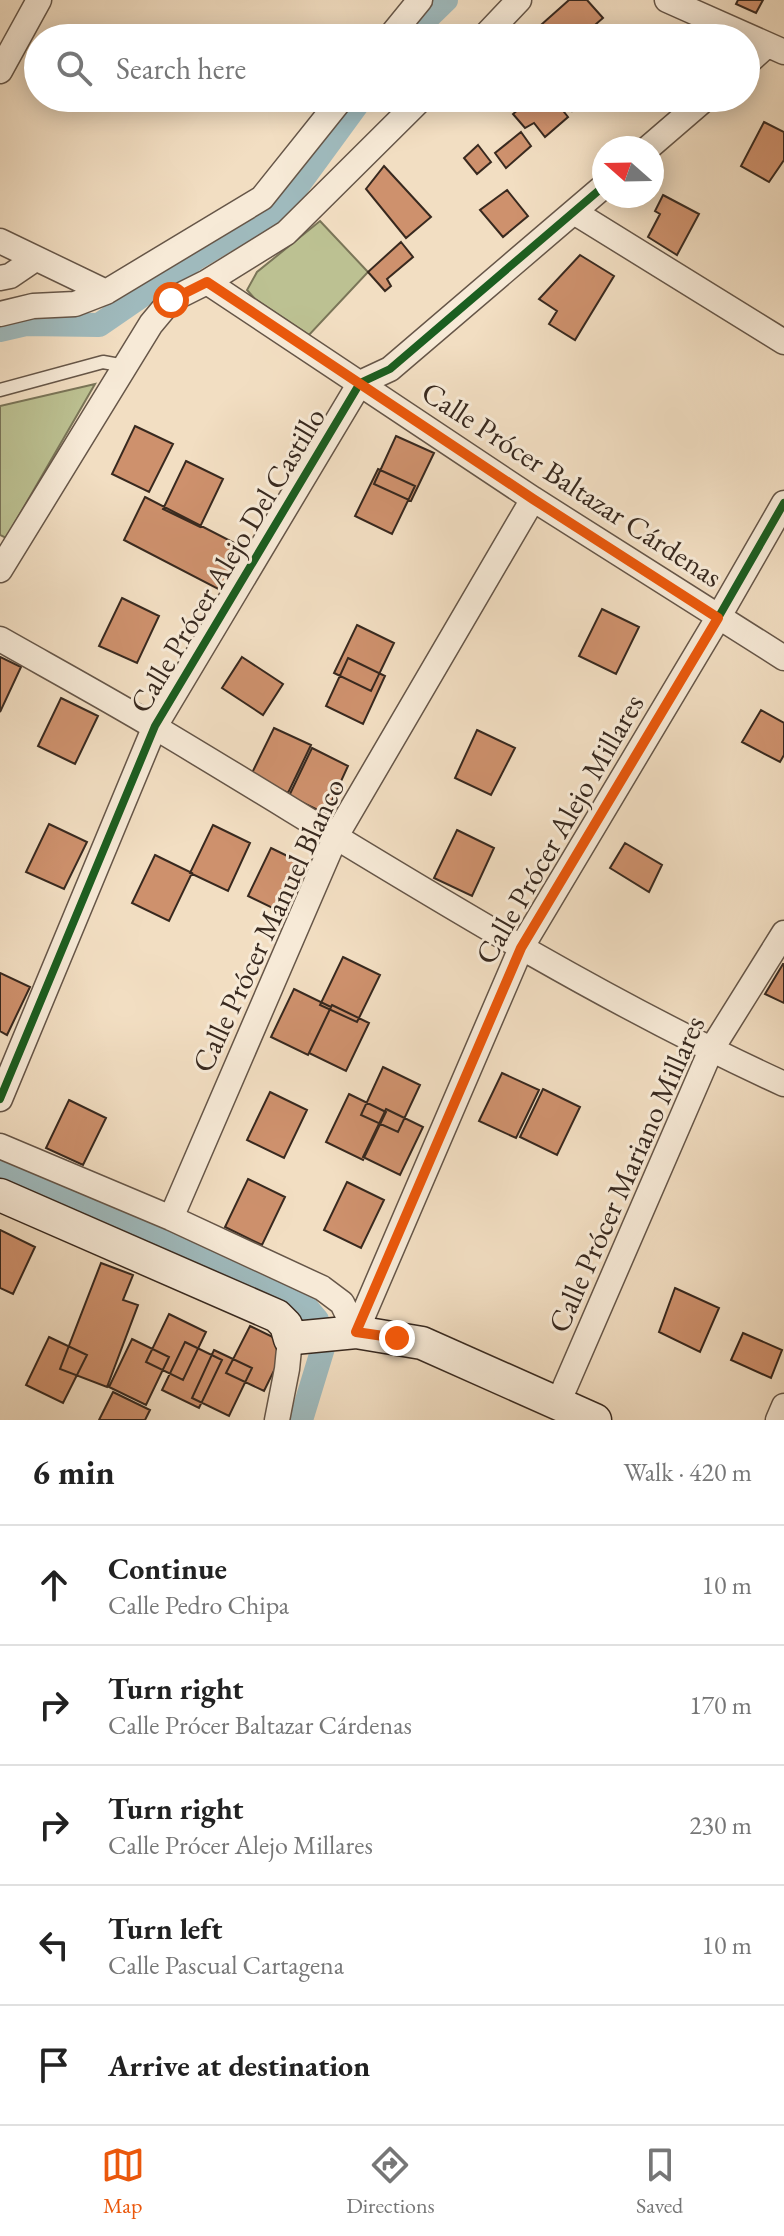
<!DOCTYPE html>
<html lang="en">
<head>
<meta charset="utf-8">
<style>
  :root { --surface:#fff; --page:#f6f6f6; --text:#222; --muted:#767676; --line:#e0e0e0; --accent:#ea580c }
  body { margin:0; font-family:"EB Garamond",serif; background:var(--page); color:var(--text) }
  .compass { position:absolute; left:592px; top:136px; width:72px; height:72px; border-radius:50%; background:var(--surface); box-shadow:0 4px 20px #0003; rotate:290deg }
  .stop { position:absolute; width:24px; height:24px; margin:-18px; border:6px solid #ea580c; border-radius:50%; background:#fff }
  .stop.end { background:#ea580c; border-color:#fff; box-shadow:0 2px 8px #0008 }
  .list { margin:0; padding:0; list-style:none }
  h2 { display:flex; justify-content:space-between; align-items:center; height:104px; margin:0; padding:0 32px; font-size:34px }
  h2 small { font-size:26px; font-weight:400; color:var(--muted) }
  .list li { display:grid; grid-template-columns:52px 1fr auto; gap:24px; align-items:center; box-sizing:border-box; height:120px; padding:0 32px; border-top:2px solid var(--line) }
  .list b { display:block; font-size:30px; white-space:nowrap }
  .list p { margin:0; font-size:26px; white-space:nowrap; color:var(--muted) }
  .list em { font-size:26px; font-style:normal; color:var(--muted) }
  .icon { flex:none; width:44px; height:44px; fill:none; stroke:currentColor; stroke-width:2; stroke-linecap:round; stroke-linejoin:round }
  .map { position:relative; flex:none; width:784px; height:1420px; overflow:hidden }
  .search { position:absolute; background:var(--surface); box-shadow:0 4px 20px #0003; left:24px; right:24px; top:24px; height:88px; display:flex; align-items:center; gap:20px; box-sizing:border-box; padding:0 28px; border-radius:44px; color:var(--muted); font-size:30px }
  .sheet { height:704px; background:var(--surface) }
  nav { display:flex; justify-content:space-around; align-items:center; box-sizing:border-box; height:112px; border-top:2px solid var(--line); background:var(--surface); font-size:22px; color:var(--muted) }
  nav a { display:grid; justify-items:center; gap:4px }
  nav .on { color:var(--accent) }
  .map>svg:first-child { display:block }
</style>
</head>
<body>
<div class="map">
<svg width="784" height="1420" viewBox="0 0 784 1420">
  <rect width="100%" height="100%" fill="#f2dec2"/>
  <filter id="stains"><feTurbulence type="fractalNoise" baseFrequency=".0025" numOctaves="4"/><feColorMatrix values="0 0 0 0 .2 0 0 0 0 .09 0 0 0 0 .02 0 0 0 .5 -.17"/></filter>
  <radialGradient id="worn" r=".72"><stop offset=".6" stop-color="#630" stop-opacity="0"/><stop offset="1" stop-color="#630" stop-opacity=".3"/></radialGradient>
  <path fill="#bcc192" stroke="#7a7558" stroke-width="2" d="M320,221l48,51 -59,63 -54,-36 -8,-9 10,-18z
    M95,384l-89,154 -6,-3v-129z"/>
  <g fill="none" stroke-linecap="round" stroke-linejoin="round">
    <path stroke="#9fbabd" stroke-width="24" d="M407,38l39,-38
      M0,330l26,-6 73,1 96,-66 37,-22 32,-13 22,-22 76,-104
      M0,1168l133,59 164,69 20,24 6,28 -22,72"/>
  </g>
  <path fill="#ce916d" stroke="#38291f" stroke-width="2" d="M569,0h18l16,18 -23,20h-24l-14,-14z
    M738,0h25l-7,13 -20,-9z
    M532,98h21l15,19 -23,20 -11,-14 -9,5 -12,-14z
    M560,98h26l-14,13z
    M764,122l20,10v28l-15,22 -28,-16z
    M521,132l10,14 -25,22 -11,-15z
    M478,145l13,17 -14,12 -13,-16z
    M384,166l47,51 -25,21 -40,-49z
    M507,190l21,26 -25,21 -23,-27z
    M663,195l36,19 -22,41 -29,-18 12,-23 -5,-3z
    M401,242l12,15 -26,22 4,7 -6,5 -17,-19z
    M580,255l34,21 -39,64 -26,-16 8,-13 -18,-12z
    M135,426l38,18 -24,48 -37,-18z
    M396,436l38,17 -23,48 -37,-17z
    M186,461l37,18 -23,48 -37,-18z
    M378,469l37,17 -23,48 -37,-18z
    M145,497l101,52 -22,43 -100,-52z
    M122,598l37,18 -22,47 -38,-17z
    M602,609l37,18 -23,47 -37,-18z
    M357,625l37,18 -23,48 -37,-18z
    M0,657l21,10 -21,45z
    M242,657l41,27 -20,31 -41,-27z
    M348,658l37,18 -22,48 -37,-18z
    M61,698l37,18 -23,48 -37,-18z
    M761,710l23,13v32l-4,7 -38,-20z
    M274,728l37,17 -23,48 -37,-18z
    M477,730l38,18 -24,47 -36,-17z
    M312,748l36,18 -22,48 -37,-18z
    M49,824l38,18 -23,47 -38,-17z
    M213,825l37,18 -22,48 -38,-18z
    M457,830l37,18 -22,48 -38,-18z
    M625,843l37,22 -13,27 -39,-24z
    M271,848l37,18 -23,48 -37,-18z
    M155,855l37,18 -23,48 -37,-18z
    M343,957l37,18 -23,47 -37,-17z
    M783,964h1v39l-19,-9z
    M0,973l30,14 -23,48 -7,-4z
    M294,989l37,18 -23,48 -37,-18z
    M332,1005l37,18 -23,48 -37,-18z
    M383,1067l37,18 -22,47 -37,-17z
    M502,1073l37,17 -23,48 -37,-17z
    M543,1089l37,18 -23,48 -37,-18z
    M270,1092l37,18 -23,48 -37,-18z
    M349,1094l37,18 -23,48 -37,-18z
    M69,1100l37,18 -23,47 -37,-17z
    M386,1109l37,18 -23,48 -37,-18z
    M248,1179l37,18 -23,48 -37,-18z
    M347,1182l37,18 -23,48 -37,-18z
    M0,1230l35,17 -22,47 -13,-6z
    M101,1263l32,12 -10,25 15,5 -31,82 -47,-18z
    M675,1288l44,20 -19,44 -41,-20z
    M169,1314l37,18 -23,48 -37,-18z
    M250,1326l37,18 -23,47 -38,-18z
    M743,1333l39,17 -11,28 -40,-18z
    M49,1337l38,18 -24,48 -37,-18z
    M132,1339l37,18 -23,48 -37,-18z
    M185,1342l37,18 -23,48 -37,-18z
    M214,1350l38,18 -23,48 -37,-18z
    M113,1392l37,18 -5,10h-46z"/>
  <g fill="none" stroke-linecap="round" stroke-linejoin="round">
    <defs>
      <path id="lane" d="M0,390l103,-28 22,4"/>
      <path id="street" d="M667,0l117,52
        M389,38l31,-38
        M483,38l36,-38
        M746,64l21,-19
        M0,71l39,-71
        M648,148l58,-50
        M574,212l210,130
        M0,241l106,51
        M0,278l10,-2 25,-17
        M207,282l326,217 251,159
        M0,314l33,-8 42,-2 31,-12 156,-94 80,-100
        M0,570l151,-246 20,-24 36,-18 79,-49 136,-135
        M0,639c53,30 106,59 158,90 206,123 407,255 626,355
        M0,1099l155,-373 205,-343 30,-14 214,-183
        M0,1146l171,72 151,70 20,15 14,29
        M171,1218l165,-382 197,-337
        M356,1332l165,-384 197,-330 66,-115
        M558,1403l153,-353 73,-117
        M277,1420l10,-51 3,-30 4,-1
        M778,1420l6,-14"/>
      <path id="secondary" d="M0,1195l277,121 9,9 4,14
        M294,1338l62,-6 66,11 173,77"/>
    </defs>
    <use href="#lane" stroke="#665648" stroke-width="15"/>
    <use href="#street" stroke="#665648" stroke-width="27"/>
    <use href="#secondary" stroke="#38291f" stroke-width="35"/>
    <use href="#lane" stroke="#f7ead7" stroke-width="12"/>
    <use href="#street" stroke="#f7ead7" stroke-width="24"/>
    <use href="#secondary" stroke="#f7ead7" stroke-width="32"/>
    <defs>
      <path id="cycleway" d="M0,1099l155,-373 205,-343 30,-14 214,-183
        M356,1332l165,-384 197,-330 66,-115"/>
    </defs>
    <use href="#cycleway" stroke="#f7ead7" stroke-width="13"/>
    <use href="#cycleway" stroke="#1b5e20" stroke-width="8"/>
  </g>
  <g fill="none" stroke-linecap="round" stroke-linejoin="round">
    <path stroke="#ea580c" stroke-width="10" d="M171,300l36,-18 326,217 185,119 -197,330 -165,384 41,6"/>
  </g>
  <g text-anchor="middle" dominant-baseline="central" stroke-width="6" stroke-linejoin="round" paint-order="stroke">
    <g font-size="30" fill="#38291f" stroke="#f7ead7">
      <text transform="translate(572 484) rotate(33)">Calle Prócer Baltazar Cárdenas</text>
      <text transform="translate(227 560) rotate(-59)">Calle Prócer Alejo Del Castillo</text>
      <text transform="translate(559 829) rotate(-60)">Calle Prócer Alejo Millares</text>
      <text transform="translate(268 925) rotate(-65)">Calle Prócer Manuel Blanco</text>
      <text transform="translate(626 1174) rotate(-66)">Calle Prócer Mariano Millares</text>
    </g>
  </g>
  <rect width="100%" height="100%" filter="url(#stains)"/>
  <rect width="100%" height="100%" fill="url(#worn)"/>
</svg>
<svg class="compass" viewBox="-18 -18 36 36"><path d="M0-13l5 13h-10z" fill="#e53935"/><path d="M0 13l5-13h-10z" fill="#767676"/></svg>
<div class="stop" style="left:171px;top:300px"></div>
<div class="stop end" style="left:397px;top:1338px"></div>
<div class="search"><svg class="icon" aria-label="search" viewBox="0 0 24 24"><circle cx="10" cy="10" r="6"/><path d="M15 15l6 6"/></svg>Search here</div>
</div>
<section class="sheet">
<h2>6 min<small>Walk · 420 m</small></h2>
<ul class="list">
<li><svg class="icon" aria-label="ahead" viewBox="0 0 24 24"><path d="M12 20V5M6 11l6-6 6 6"/></svg><div><b>Continue</b><p>Calle Pedro Chipa</p></div><em>10 m</em></li>
<li><svg class="icon" aria-label="right" viewBox="0 0 24 24"><path d="M7 20v-9h11M14 6l5 5-5 5"/></svg><div><b>Turn right</b><p>Calle Prócer Baltazar Cárdenas</p></div><em>170 m</em></li>
<li><svg class="icon" aria-label="right" viewBox="0 0 24 24"><path d="M7 20v-9h11M14 6l5 5-5 5"/></svg><div><b>Turn right</b><p>Calle Prócer Alejo Millares</p></div><em>230 m</em></li>
<li><svg class="icon" aria-label="left" viewBox="0 0 24 24"><path d="M17 20v-9H6M10 6l-5 5 5 5"/></svg><div><b>Turn left</b><p>Calle Pascual Cartagena</p></div><em>10 m</em></li>
<li><svg class="icon" aria-label="arrive" viewBox="0 0 24 24"><path d="M6 21V4h12l-3 4 3 4H6"/></svg><div><b>Arrive at destination</b></div></li>
</ul>
</section>
<nav>
<a class="on"><svg class="icon" aria-label="map" viewBox="0 0 24 24"><path d="M3 6l6-2 6 2 6-2v14l-6 2-6-2-6 2zM9 4v14M15 6v14"/></svg>Map</a>
<a><svg class="icon" aria-label="directions" viewBox="0 0 24 24"><path d="M12 3l9 9-9 9-9-9zM9 14v-3h6M13 9l2 2-2 2"/></svg>Directions</a>
<a><svg class="icon" aria-label="saved" viewBox="0 0 24 24"><path d="M7 4h10v16l-5-4-5 4z"/></svg>Saved</a>
</nav>
</body>
</html>
